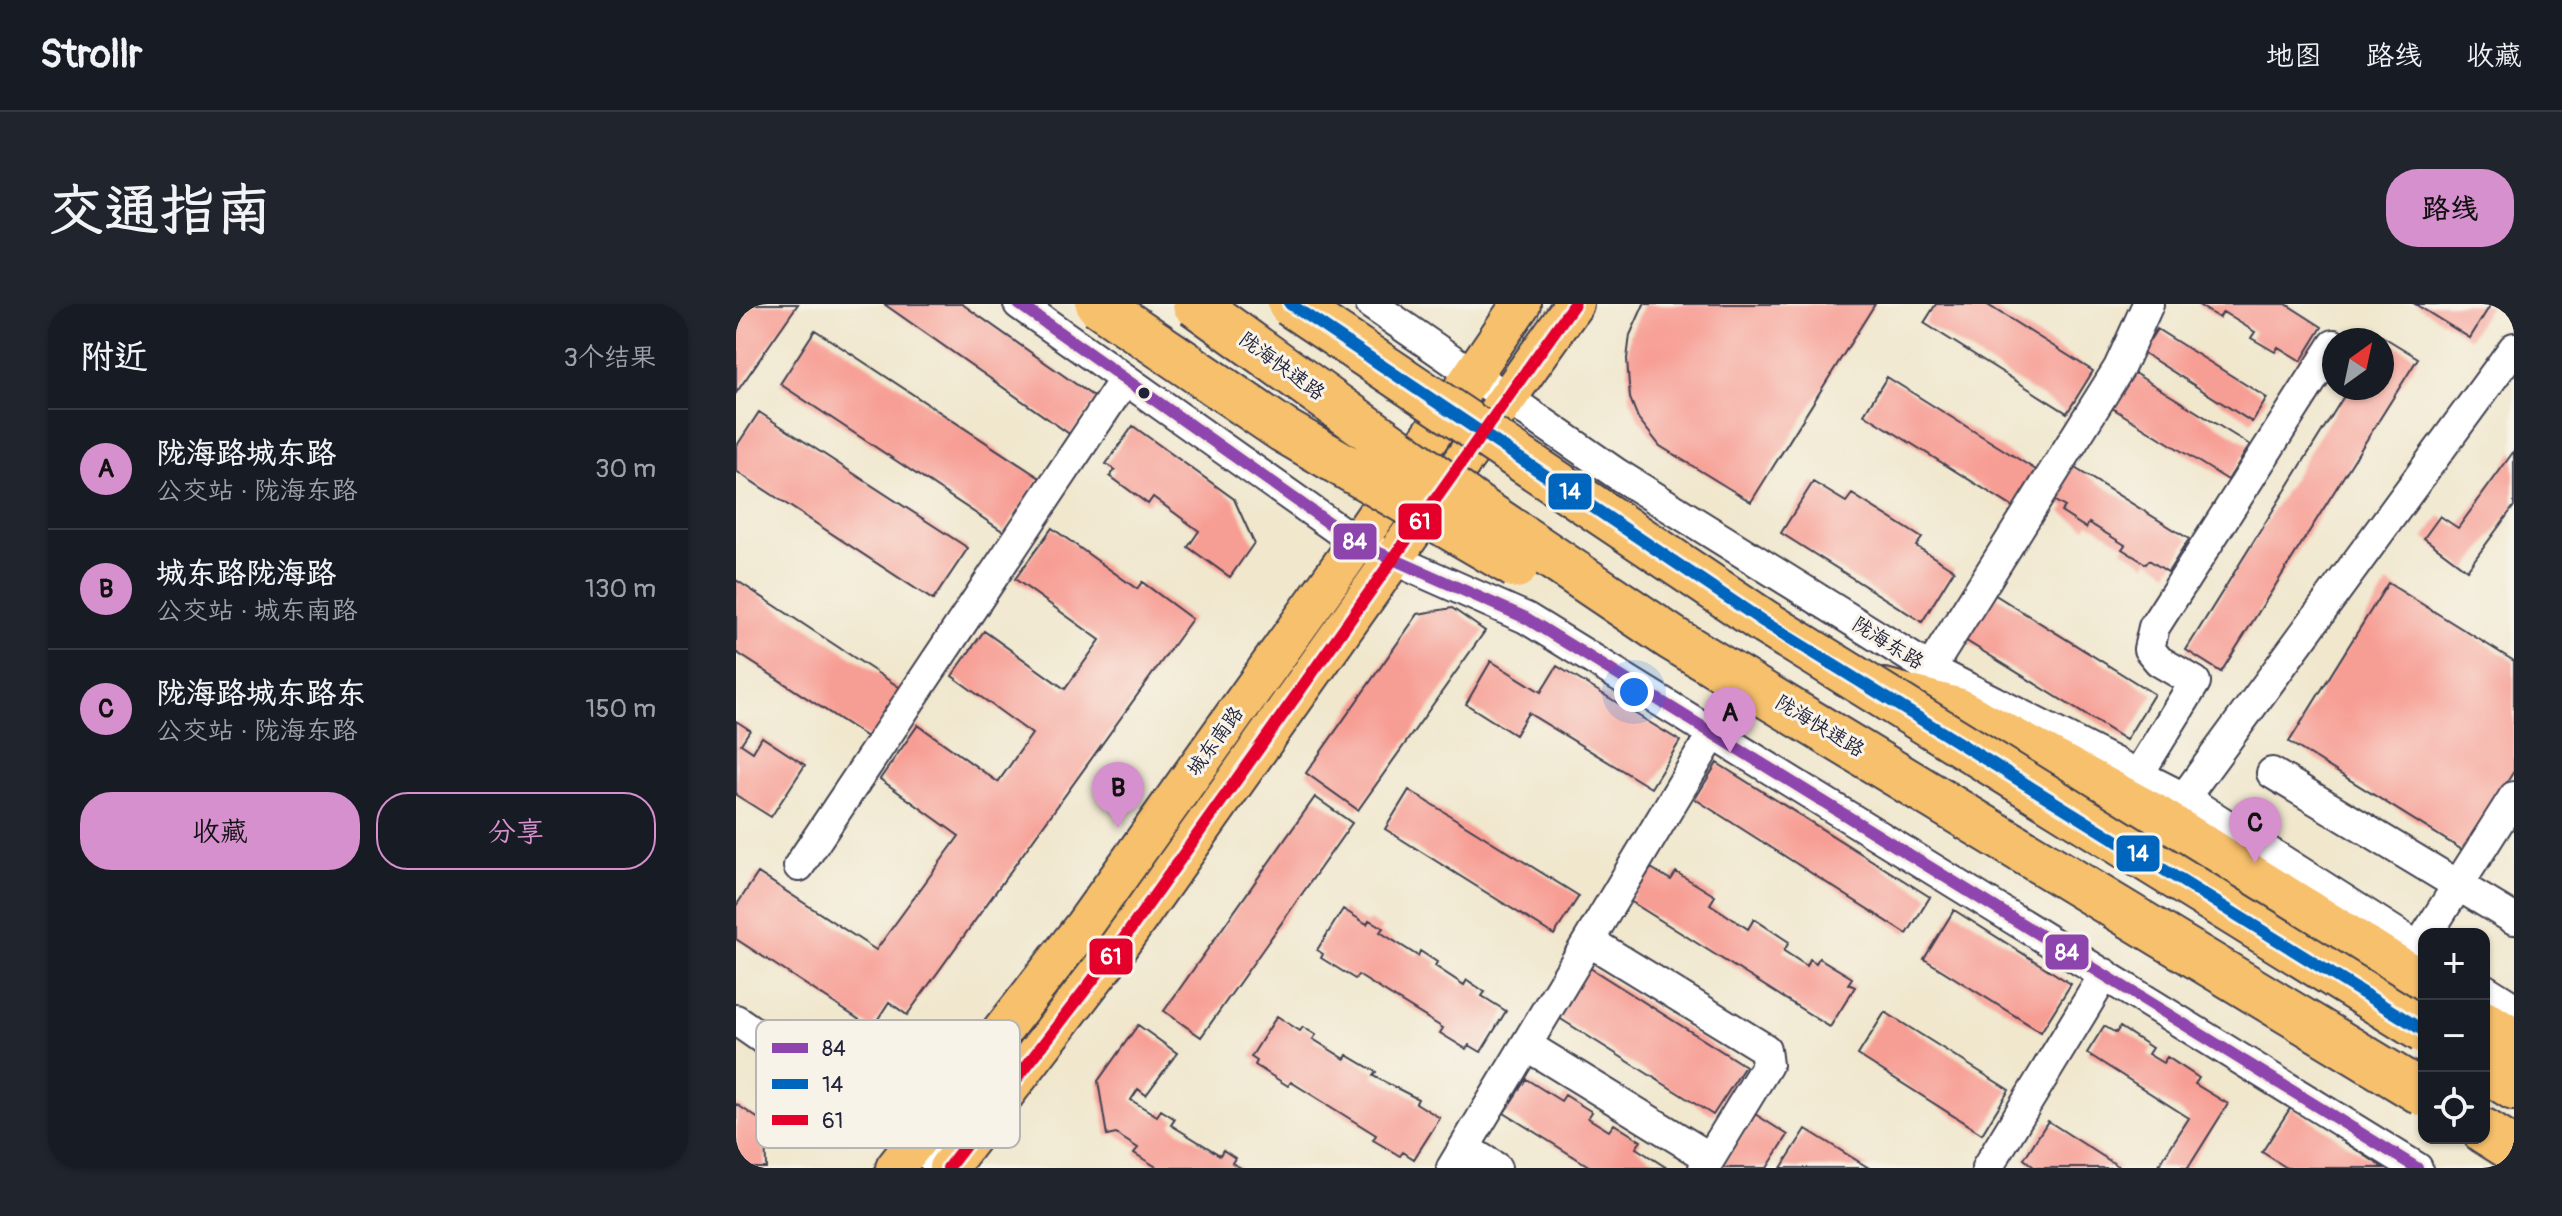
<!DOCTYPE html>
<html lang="zh">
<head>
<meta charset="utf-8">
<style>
  :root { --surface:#171b24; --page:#20242c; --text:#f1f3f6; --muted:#9ea1a6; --line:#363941; --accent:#d690ce }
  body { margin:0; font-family:Pangolin,"LXGW WenKai TC",sans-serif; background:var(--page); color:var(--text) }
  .controls { position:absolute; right:24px; bottom:24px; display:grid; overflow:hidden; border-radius:16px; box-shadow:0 2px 6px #0004 }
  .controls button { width:72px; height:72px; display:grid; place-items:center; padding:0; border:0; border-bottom:2px solid var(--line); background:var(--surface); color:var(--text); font:40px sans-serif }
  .compass { position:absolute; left:1586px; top:24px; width:72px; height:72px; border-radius:50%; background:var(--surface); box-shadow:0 2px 6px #0004; rotate:33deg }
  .you { position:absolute; left:898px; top:388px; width:28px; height:28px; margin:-20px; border:6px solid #fff; border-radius:50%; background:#1a73e8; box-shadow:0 0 0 12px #1a73e833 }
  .badge { display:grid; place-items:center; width:52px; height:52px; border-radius:50%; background:var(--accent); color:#111; font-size:26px; font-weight:700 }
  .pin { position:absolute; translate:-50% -66px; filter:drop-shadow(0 2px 4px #0008) }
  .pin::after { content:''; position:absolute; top:42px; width:28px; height:24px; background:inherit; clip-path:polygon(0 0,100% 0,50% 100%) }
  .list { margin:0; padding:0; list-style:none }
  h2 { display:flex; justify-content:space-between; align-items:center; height:104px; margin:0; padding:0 32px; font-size:34px }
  h2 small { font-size:26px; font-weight:400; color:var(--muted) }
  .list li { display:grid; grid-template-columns:52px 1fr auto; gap:24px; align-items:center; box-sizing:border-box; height:120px; padding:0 32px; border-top:2px solid var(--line) }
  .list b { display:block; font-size:30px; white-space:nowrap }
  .list p { margin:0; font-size:26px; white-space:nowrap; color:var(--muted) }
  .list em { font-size:26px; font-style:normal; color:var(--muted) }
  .actions { display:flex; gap:16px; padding:24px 32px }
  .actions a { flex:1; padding:18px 0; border:2px solid var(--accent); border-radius:32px; text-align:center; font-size:28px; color:var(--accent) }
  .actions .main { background:var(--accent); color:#111 }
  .icon { flex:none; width:44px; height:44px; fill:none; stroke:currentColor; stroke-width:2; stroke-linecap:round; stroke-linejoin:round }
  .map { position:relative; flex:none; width:1778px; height:864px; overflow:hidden; border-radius:32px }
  header { display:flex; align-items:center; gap:48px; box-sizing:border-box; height:112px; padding:0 40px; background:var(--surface); border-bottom:2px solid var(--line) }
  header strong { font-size:38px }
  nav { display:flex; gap:44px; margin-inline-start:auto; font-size:28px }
  .intro { display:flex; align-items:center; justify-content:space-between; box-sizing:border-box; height:192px; padding:0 48px }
  h1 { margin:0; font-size:56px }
  .button { padding:20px 36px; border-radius:32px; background:var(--accent); color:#111; font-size:28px; font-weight:700 }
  main { display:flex; gap:48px; padding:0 48px }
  aside { flex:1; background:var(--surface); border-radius:32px; box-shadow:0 2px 6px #0004 }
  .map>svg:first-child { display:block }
</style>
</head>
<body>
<header>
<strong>Strollr</strong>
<nav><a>地图</a><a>路线</a><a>收藏</a></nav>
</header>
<div class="intro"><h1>交通指南</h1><a class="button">路线</a></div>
<main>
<aside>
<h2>附近<small>3个结果</small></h2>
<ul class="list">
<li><span class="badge">A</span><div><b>陇海路城东路</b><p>公交站 · 陇海东路</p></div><em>30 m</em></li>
<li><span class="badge">B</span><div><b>城东路陇海路</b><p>公交站 · 城东南路</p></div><em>130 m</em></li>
<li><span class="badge">C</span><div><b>陇海路城东路东</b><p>公交站 · 陇海东路</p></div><em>150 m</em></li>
</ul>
<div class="actions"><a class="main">收藏</a><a>分享</a></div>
</aside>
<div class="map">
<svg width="1778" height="864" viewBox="0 0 1778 864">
  <rect width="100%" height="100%" fill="#f7f3e8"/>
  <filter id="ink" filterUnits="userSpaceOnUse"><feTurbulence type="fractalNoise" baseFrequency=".0125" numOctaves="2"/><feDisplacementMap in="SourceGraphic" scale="16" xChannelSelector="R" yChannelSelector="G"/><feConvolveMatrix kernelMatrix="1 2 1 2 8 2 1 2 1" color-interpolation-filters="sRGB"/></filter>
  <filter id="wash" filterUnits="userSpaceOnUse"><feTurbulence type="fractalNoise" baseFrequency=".006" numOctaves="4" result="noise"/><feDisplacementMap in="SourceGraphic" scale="32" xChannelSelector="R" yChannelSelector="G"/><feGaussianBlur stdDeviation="1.8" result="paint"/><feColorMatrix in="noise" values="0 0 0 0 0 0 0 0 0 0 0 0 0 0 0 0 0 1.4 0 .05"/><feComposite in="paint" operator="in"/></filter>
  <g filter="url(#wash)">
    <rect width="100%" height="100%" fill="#f0e7cd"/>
    <g id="blocks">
      <path fill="#f79e94" d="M0,0h62l-62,89z
        M148,0h78l135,95 -26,36z
        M908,0h231l-124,198 -91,-56 -22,-28 -8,-20 -3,-39 3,-24z
        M1200,0h50l107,67 -26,42 -143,-90z
        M1461,0h89l36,23 -21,34 -23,-14 -3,5 -24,-14 4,-6 -32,-20 -4,6z
        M1679,0h76l-21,34z
        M1421,25l110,69 -15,24 -110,-70z
        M79,26l225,148 -36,54 -224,-148z
        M1646,32l36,22 -197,314 -35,-22 163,-262h33v-48h-3z
        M1395,67l119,74 -22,35 -119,-74z
        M1151,73l149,93 -23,37 -149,-93z
        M23,108l209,136 -35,52 -197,-129v-24z
        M397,122l101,73 20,44 -24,34 -42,-30 11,-16 -46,-34 -5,7 -38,-28 5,-6 -9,-6z
        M1778,147v55l-47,64 -43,-32 16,-22 18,12z
        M1334,161l119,74 -21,33 -19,-12 -3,4 -24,-15 3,-4 -36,-22 -3,5 -25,-16 4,-5 -15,-9z
        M1077,178l33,20 6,-8 70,44 -6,8 38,24 -32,52 -141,-89z
        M316,224l85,61 5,-7 50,37 -285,396 -18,-13 -17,26 -136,-89v-33l22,-33 118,77 83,-114 -79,-57 38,-54 80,57 34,-48 -80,-58 32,-45 81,58 35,-49 -85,-61z
        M0,276l166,109 -32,50 -134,-87z
        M1652,279l126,78v110l-50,80 -175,-109z
        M1253,287l165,103 -28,46 -166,-103z
        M716,304l33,23 -127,179 -52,-37 112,-159z
        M755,357l50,31 16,-26 123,75 -29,47 -123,-75 -13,22 -49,-31z
        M0,417l14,9 -9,14 12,8 9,-15 43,28 -34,52 -35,-22z
        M981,459l213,134 -23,37 -212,-135z
        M673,486l170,106 -25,39 -169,-106z
        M579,493l37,26 -151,214 -37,-26z
        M915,564l20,12 5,-8 39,24 -5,8 38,25 6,-10 35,23 -5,9 23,15 3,-7 6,4 3,-5 33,20 -4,6 7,3 -25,40 -200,-126z
        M607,605l24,15 2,-4 14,8 -3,4 38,24 2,-5 17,11 -2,4 29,19 3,-5 18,12 -3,4 24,15 -25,41 -12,-7 -3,4 -26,-16 3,-5 -85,-53 -3,4 -34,-21 2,-4 -6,-4z
        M1218,606l117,74 -30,48 -117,-73z
        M851,662l158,100 -32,49 -157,-99z
        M1149,708l124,78 -27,44 -124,-79z
        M541,712l23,15 3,-4 13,8 -3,4 32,20 2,-4 29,17 -3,4 45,23 -2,4 24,15 -26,41 -11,-7 -3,4 -27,-16 3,-5 -85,-53 -3,4 -33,-21 2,-4 -6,-4z
        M402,721l39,28 -31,42 -8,-6 -7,11 26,16 4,-6 14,9 -4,6 49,30 3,-5 12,8 -3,5 9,5h-83l-24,-15 4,-5 -22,-14 -9,2 -9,-55z
        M1368,722l12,7 4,-6 32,21 -4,6 15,9 4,-6 32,21 -4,6 33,20 -40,64h-31l32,-50 -102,-65z
        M790,775l35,22 4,-6 27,17 -4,6 21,13 5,-7 27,17 -5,7 31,20h-75l-88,-55z
        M0,800l29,19 1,45h-30z
        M1555,803l93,61h-97l-25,-16z
        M1019,810l33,21 -21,33h-46z
        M1312,817l73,47h-86l-11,-9z
        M1070,825l63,39h-88z"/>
    </g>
  </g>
  <g filter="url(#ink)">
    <use href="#blocks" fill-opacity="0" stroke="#414051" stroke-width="2"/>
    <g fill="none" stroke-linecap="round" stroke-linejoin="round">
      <defs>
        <path id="minor" d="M283,0l338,239 169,75 891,550
          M635,0l246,170 313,195 254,129 240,153
          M1194,365l189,-301 29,-64
          M1403,469l56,-91 -36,-21 -10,-12 5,-22 180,-282
          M1536,469l242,146
          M1448,494l330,-450
          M63,562l326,-487
          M1691,630l87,-137
          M853,637l176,108 2,16 -63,103
          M1748,685l30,19
          M0,716l212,148
          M790,741l184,113
          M728,844l32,20
          M716,864l262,-436
          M1251,864l118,-194"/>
        <path id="major" d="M159,864l188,-241 274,-384 164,-239
          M212,864l167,-217 459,-647"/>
        <path id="highway" d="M1148,387l73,19 195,105 272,170
          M1748,718l30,19
          M1748,765l30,19
          M1748,827l30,19"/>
      </defs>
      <use href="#minor" stroke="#414051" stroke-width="34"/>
      <use href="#major" stroke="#414051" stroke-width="42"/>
      <use href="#highway" stroke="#414051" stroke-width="48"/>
      <use href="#minor" stroke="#fff" stroke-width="30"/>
      <use href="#major" stroke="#f7c06c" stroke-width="38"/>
      <use href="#highway" stroke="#f7c06c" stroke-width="44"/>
      <defs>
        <path id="highway-bridge" d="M362,0l185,126 233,136
          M459,0l285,205 193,130 751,455
          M554,0l474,318 660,409"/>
      </defs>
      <use href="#highway-bridge" stroke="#414051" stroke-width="48" stroke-linecap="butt"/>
      <use href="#highway-bridge" stroke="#f7c06c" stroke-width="44"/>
      <defs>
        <path id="bus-1" d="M283,0l338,239 169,75 891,550"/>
        <path id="bus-2" d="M554,0l474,318 660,409"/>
        <path id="bus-3" d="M212,864l167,-217 459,-647"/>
      </defs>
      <use href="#bus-1" stroke="#f7f3e8" stroke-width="18"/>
      <use href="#bus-2" stroke="#f7f3e8" stroke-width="18"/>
      <use href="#bus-3" stroke="#f7f3e8" stroke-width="18"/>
      <use href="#bus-1" stroke="#8e44ad" stroke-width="12"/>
      <use href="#bus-2" stroke="#0065bd" stroke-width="12"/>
      <use href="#bus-3" stroke="#e4002b" stroke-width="12"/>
    </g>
  </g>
  <circle fill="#22223b" stroke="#f7f3e8" stroke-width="3" cx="408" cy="89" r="7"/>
  <g text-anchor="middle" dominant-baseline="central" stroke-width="6" stroke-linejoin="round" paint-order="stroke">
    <g font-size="20" fill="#22223b" stroke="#f7f3e8">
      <text transform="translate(546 62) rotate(36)">陇海快速路</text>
      <text transform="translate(1152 339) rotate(32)">陇海东路</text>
      <text transform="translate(1084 422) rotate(31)">陇海快速路</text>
      <text transform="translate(479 437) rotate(-54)">城东南路</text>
    </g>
  </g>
  <rect x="20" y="716" width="264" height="128" rx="12" fill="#f7f3e8" stroke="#b7b4b4" stroke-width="2"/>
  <rect x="36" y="739" width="36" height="10" fill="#8e44ad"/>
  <rect x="36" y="775" width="36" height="10" fill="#0065bd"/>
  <rect x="36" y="811" width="36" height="10" fill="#e4002b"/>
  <g font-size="22" fill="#22223b">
    <text x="86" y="752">84</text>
    <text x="86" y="788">14</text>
    <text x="86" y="824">61</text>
  </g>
  <g stroke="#f7f3e8" stroke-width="3">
    <rect x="811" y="168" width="46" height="39" rx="8" fill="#0065bd"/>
    <rect x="661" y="198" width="46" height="39" rx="8" fill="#e4002b"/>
    <rect x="596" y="218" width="46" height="39" rx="8" fill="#8e44ad"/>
    <rect x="1379" y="530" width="46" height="39" rx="8" fill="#0065bd"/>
    <rect x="1308" y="629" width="46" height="38" rx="8" fill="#8e44ad"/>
    <rect x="352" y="633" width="46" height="39" rx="8" fill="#e4002b"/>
  </g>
  <g font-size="22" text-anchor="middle" font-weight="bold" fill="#fff">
    <text x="834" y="195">14</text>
    <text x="684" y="225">61</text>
    <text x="619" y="245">84</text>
    <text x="1402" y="557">14</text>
    <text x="1331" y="656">84</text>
    <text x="375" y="660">61</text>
  </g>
</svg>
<div class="controls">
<button>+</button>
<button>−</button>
<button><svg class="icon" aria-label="locate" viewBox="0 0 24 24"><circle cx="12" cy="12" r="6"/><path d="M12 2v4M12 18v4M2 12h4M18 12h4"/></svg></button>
</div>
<svg class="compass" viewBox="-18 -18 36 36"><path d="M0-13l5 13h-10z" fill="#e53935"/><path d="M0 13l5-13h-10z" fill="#9ea1a6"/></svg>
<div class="you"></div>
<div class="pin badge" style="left:994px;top:449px">A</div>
<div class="pin badge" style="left:382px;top:524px">B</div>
<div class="pin badge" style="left:1519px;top:559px">C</div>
</div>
</main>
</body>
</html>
